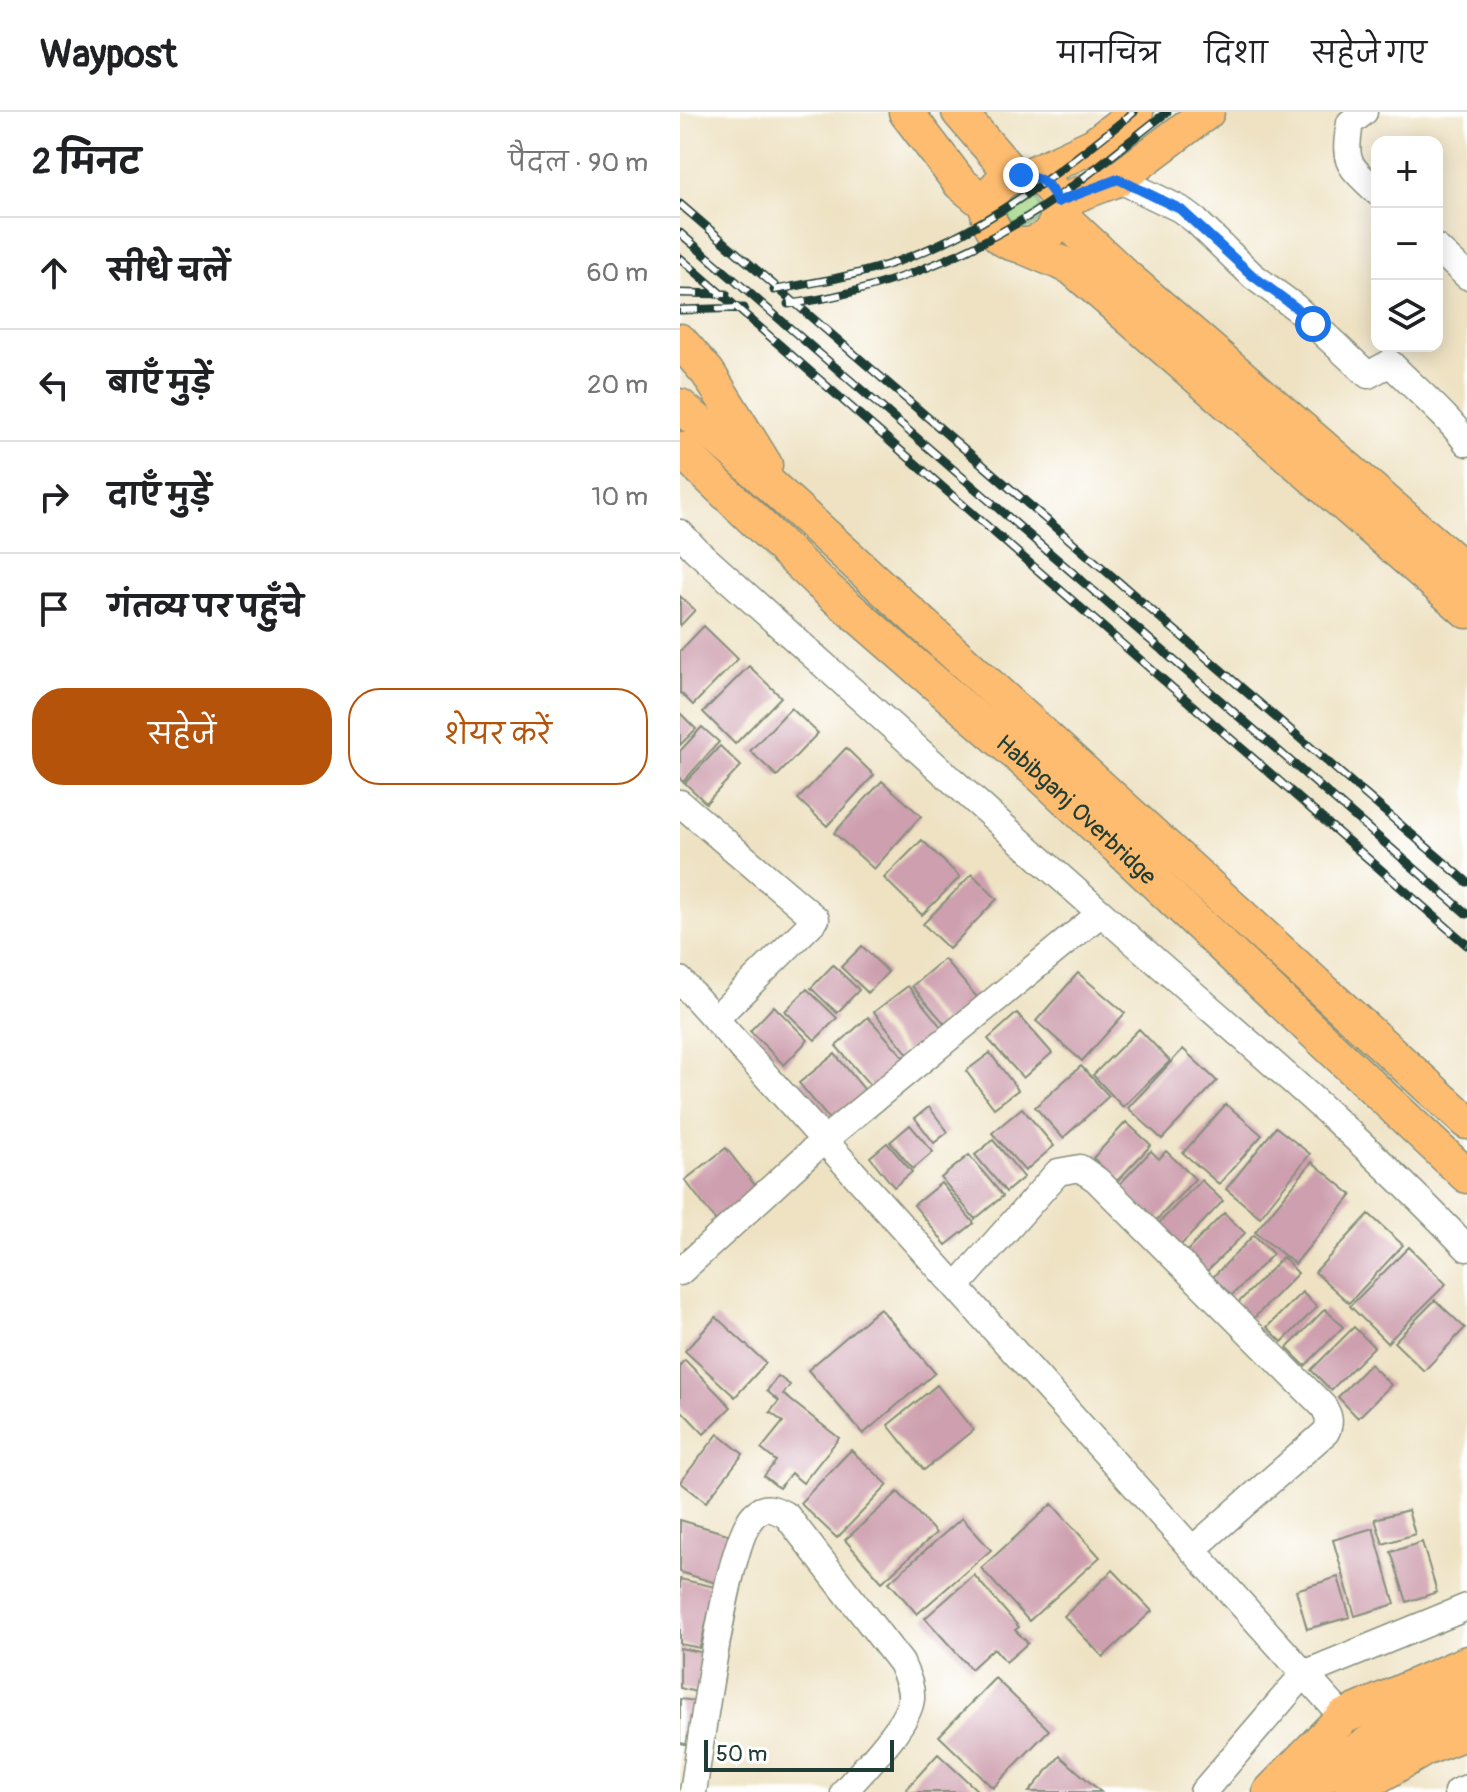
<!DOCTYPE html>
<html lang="hi">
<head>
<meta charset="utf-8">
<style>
  :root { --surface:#fff; --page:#f6f6f6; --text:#202124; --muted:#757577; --line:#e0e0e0; --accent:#b45309 }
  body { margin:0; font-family:Pangolin,"Playpen Sans Deva",sans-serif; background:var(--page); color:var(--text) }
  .controls { position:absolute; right:24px; top:24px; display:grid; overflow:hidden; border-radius:16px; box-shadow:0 4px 20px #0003 }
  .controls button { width:72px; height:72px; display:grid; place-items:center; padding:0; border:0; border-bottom:2px solid var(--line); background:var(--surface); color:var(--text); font:40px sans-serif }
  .scale { position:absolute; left:24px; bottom:20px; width:190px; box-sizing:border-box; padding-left:8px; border:4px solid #1f3d34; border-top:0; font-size:22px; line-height:28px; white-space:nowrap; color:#1f3d34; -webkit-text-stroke:6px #fff; paint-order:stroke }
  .stop { position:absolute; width:24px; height:24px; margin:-18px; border:6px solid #1a73e8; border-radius:50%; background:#fff }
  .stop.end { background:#1a73e8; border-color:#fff; box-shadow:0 2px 8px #0008 }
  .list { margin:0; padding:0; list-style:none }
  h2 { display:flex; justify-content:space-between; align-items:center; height:104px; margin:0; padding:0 32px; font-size:34px }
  h2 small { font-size:26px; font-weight:400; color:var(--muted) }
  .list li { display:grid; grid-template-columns:52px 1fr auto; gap:24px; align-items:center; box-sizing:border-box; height:112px; padding:0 32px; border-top:2px solid var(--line) }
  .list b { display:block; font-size:30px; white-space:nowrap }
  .list em { font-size:26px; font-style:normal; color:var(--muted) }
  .actions { display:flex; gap:16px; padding:24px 32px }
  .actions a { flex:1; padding:18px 0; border:2px solid var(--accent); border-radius:32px; text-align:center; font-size:28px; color:var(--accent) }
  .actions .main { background:var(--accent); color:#fff }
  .icon { flex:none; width:44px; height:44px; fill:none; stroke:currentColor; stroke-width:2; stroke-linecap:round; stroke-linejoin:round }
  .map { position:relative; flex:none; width:787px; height:1680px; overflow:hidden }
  header { display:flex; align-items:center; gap:48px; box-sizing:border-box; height:112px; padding:0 40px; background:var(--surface); border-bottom:2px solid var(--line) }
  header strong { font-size:38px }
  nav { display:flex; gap:44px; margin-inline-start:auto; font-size:28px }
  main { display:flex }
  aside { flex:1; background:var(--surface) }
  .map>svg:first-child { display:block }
</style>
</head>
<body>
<header>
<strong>Waypost</strong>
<nav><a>मानचित्र</a><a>दिशा</a><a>सहेजे गए</a></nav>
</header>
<main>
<aside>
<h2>2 मिनट<small>पैदल · 90 m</small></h2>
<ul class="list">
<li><svg class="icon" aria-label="ahead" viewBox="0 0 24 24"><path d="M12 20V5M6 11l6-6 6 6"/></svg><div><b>सीधे चलें</b></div><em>60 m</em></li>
<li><svg class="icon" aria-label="left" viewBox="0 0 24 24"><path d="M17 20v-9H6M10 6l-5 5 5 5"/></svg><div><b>बाएँ मुड़ें</b></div><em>20 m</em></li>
<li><svg class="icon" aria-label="right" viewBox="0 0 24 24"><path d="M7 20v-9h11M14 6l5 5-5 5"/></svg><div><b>दाएँ मुड़ें</b></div><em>10 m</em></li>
<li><svg class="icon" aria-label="arrive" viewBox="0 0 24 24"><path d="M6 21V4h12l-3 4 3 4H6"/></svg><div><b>गंतव्य पर पहुँचे</b></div></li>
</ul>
<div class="actions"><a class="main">सहेजें</a><a>शेयर करें</a></div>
</aside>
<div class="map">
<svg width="787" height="1680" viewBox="0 0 787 1680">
  <rect width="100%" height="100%" fill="#fff"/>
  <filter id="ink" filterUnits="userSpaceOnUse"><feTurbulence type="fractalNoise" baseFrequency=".0125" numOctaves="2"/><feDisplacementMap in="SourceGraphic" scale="16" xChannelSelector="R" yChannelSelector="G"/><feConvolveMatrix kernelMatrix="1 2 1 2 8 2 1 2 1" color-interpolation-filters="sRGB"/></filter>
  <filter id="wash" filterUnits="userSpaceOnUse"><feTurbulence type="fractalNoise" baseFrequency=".006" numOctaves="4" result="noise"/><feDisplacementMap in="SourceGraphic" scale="32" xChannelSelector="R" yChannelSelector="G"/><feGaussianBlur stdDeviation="1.8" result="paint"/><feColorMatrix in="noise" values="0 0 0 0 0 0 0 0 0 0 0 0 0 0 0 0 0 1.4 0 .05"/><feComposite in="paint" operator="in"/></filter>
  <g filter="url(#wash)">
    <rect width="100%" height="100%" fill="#eee2c3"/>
    <path fill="#a3d787" stroke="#618a5e" stroke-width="2" d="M325 99a18 18 0 1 1 36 0a18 18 0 1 1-36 0Z"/>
    <g id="blocks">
      <path fill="#ce9fae" d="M0,484l15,14 -15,16z
        M24,514l34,33 -45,46 -13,-13v-41z
        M69,554l32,31 -46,47 -32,-32z
        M111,596l27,25 -41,43 -27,-25z
        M0,601l16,16 -16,16z
        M22,615l17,15 -36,40 -3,-3v-28z
        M40,634l21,20 -35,37 -21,-20z
        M166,636l28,27 -47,51 -29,-27z
        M202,669l39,35 -47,53 -40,-36z
        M242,728l38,37 -38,38 -38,-37z
        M292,762l25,25 -48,50 -26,-25z
        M182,834l26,26 -20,21 -27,-26z
        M264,847l39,45 -32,27 -39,-45z
        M153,853l26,25 -22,23 -26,-25z
        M398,861l47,40 -43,48 -46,-40z
        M228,874l38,47 -34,26 -38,-47z
        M127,877l30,29 -22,22 -30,-29z
        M94,894l34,34 -24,25 -34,-34z
        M337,901l35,40 -29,25 -35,-39z
        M188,905l41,46 -33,29 -40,-46z
        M459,917l31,32 -47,46 -30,-32z
        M503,937l34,32 -55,58 -34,-31z
        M310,941l28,37 -24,18 -28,-37z
        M155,942l34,41 -36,29 -34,-41z
        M401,954l28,30 -46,42 -28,-31z
        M546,992l36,31 -43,49 -36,-31z
        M249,995l19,25 -14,11 -19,-25z
        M342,996l32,38 -29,25 -33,-38z
        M446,1010l25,23 -34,36 -24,-23z
        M230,1013l23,27 -20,17 -23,-27z
        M596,1015l34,27 -50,63 -34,-28z
        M313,1028l31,37 -18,15 -31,-37z
        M207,1031l25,29 -18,15 -24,-30z
        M46,1036l32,41 -42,32 -31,-41z
        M471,1039l8,8 7,-8 29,28 -42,45 -37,-36z
        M289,1043l34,41 -28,23 -34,-41z
        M632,1050l40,33 -57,69 -40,-32z
        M521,1068l22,21 -44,46 -22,-22z
        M261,1071l33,40 -28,22 -32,-40z
        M544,1101l21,20 -44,44 -20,-20z
        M689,1102l34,31 -54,58 -34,-31z
        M574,1123l19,19 -48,48 -19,-18z
        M729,1135l37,37 -59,59 -37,-37z
        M603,1145l15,16 -46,47 -16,-15z
        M622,1180l15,15 -35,35 -15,-15z
        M755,1188l30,28 -41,43 -30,-29z
        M200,1196l55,65 -72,61 -55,-64z
        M645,1197l18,18 -38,39 -18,-18z
        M36,1205l50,46 -31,34 -50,-46z
        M674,1215l20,20 -43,43 -20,-20z
        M5,1248l46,47 -27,27 -24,-25v-44z
        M690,1252l21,21 -33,33 -20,-21z
        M98,1264l12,9 -7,9 56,44 -36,45 -12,-10 -12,15 -15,-12 12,-15 -15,-12 22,-27 -13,-10 9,-11 -12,-10z
        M257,1273l36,45 -49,40 -36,-45z
        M38,1322l25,20 -37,48 -26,-20z
        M171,1338l37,35 -51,53 -37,-35z
        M218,1380l38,41 -54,49 -37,-42z
        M372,1392l48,53 -71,64 -48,-53z
        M728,1398l7,24 -32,10 -8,-25z
        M282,1406l29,32 -74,64 -28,-32z
        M0,1408l54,16 -15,48 -39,-12z
        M693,1416l22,76 -40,12 -22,-76z
        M742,1430l15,50 -30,10 -16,-50z
        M433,1458l39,41 -49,46 -39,-41z
        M294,1463l45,52 -4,3 13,13 -22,19 -12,-14 -23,21 -46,-51z
        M658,1465l12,40 -43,12 -11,-39z
        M0,1467l35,8 -15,61 -20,-4z
        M0,1536l25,5 -9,39 -16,-4z
        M315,1566l54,52 -56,58 -54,-52z
        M0,1587l17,2 -7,44 -10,-2z
        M258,1642l41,38h-69l-4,-3z
        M380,1644l41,36h-72z"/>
    </g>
  </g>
  <g filter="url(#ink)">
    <use href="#blocks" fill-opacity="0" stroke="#86907c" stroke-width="2"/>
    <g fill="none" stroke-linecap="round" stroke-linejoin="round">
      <defs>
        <path id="minor" d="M684,0l-14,11c-7,41 -2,41 27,69
          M438,67l62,30 16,12 57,55 42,31 73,68 22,-12c25,26 56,51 77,80
          M757,136l30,28
          M0,421l16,17c135,121 269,243 405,363 124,110 252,215 366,335
          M0,691l136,116 -101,100
          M0,868l663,737
          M0,1160l144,-132 277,-227
          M276,1175l102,-115 22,-4 17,12 226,226c6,9 8,16 3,26l-134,118
          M13,1680c8,-48 33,-251 61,-277 11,-11 21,-6 33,1l114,147c5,12 11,23 10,36 -3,27 -50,72 -67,93
          M523,1680l101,-118 163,-67
          M777,1680l10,-4"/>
        <g id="major">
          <path d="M226,0l54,71 28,23"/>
          <path d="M279,0l55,64"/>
          <circle cx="343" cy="98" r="35"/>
          <path d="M349,63l65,-30 42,-33"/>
          <path d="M377,90l61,-23 89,-67"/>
          <path d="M379,102l66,62 342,296"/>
          <path d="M339,133l52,22 396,344"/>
          <path d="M0,229l28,32 57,92"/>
          <path d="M0,294l54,46 733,670"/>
          <path id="s1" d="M0,337l140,134 224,195 423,398"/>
          <path d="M590,1680l73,-75 124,-54"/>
          <path d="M623,1680l36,-29 36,-24 92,-40"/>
          <path d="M671,1680l73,-43 43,-17"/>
        </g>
      </defs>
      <use href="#minor" stroke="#86907c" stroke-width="29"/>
      <use href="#major" stroke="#86907c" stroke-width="37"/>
      <use href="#minor" stroke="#fff" stroke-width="26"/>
      <use href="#major" stroke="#febc70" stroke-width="34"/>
      <defs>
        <path id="rail" d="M0,92l787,678
          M0,121l787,681
          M0,146l787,687
          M94,178c38,-7 76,-13 113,-25 93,-30 172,-92 247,-153
          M0,181l46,1
          M108,192c82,-10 165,-42 236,-85 51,-31 96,-71 143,-107
          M0,198l64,-2"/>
      </defs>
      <use href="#rail" stroke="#1f3d34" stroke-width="9"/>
      <use href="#rail" stroke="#fff" stroke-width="6" stroke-dasharray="18" stroke-linecap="butt"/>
    </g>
  </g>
  <g fill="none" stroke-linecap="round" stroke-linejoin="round" filter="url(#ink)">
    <path stroke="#1a73e8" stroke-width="10" d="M341,63c19,1 30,9 36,27l61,-23 62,30 73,67 42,31 18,17"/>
  </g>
  <g text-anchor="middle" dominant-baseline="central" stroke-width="6" stroke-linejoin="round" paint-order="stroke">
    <g font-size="24" fill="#1f3d34" stroke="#fff">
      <text stroke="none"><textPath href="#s1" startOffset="536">Habibganj Overbridge</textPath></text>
    </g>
  </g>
</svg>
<div class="controls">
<button>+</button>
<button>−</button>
<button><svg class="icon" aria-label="layers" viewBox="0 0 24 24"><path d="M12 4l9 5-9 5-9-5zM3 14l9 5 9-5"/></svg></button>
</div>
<div class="scale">50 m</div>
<div class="stop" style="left:633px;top:212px"></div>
<div class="stop end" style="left:341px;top:63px"></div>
</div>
</main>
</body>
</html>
